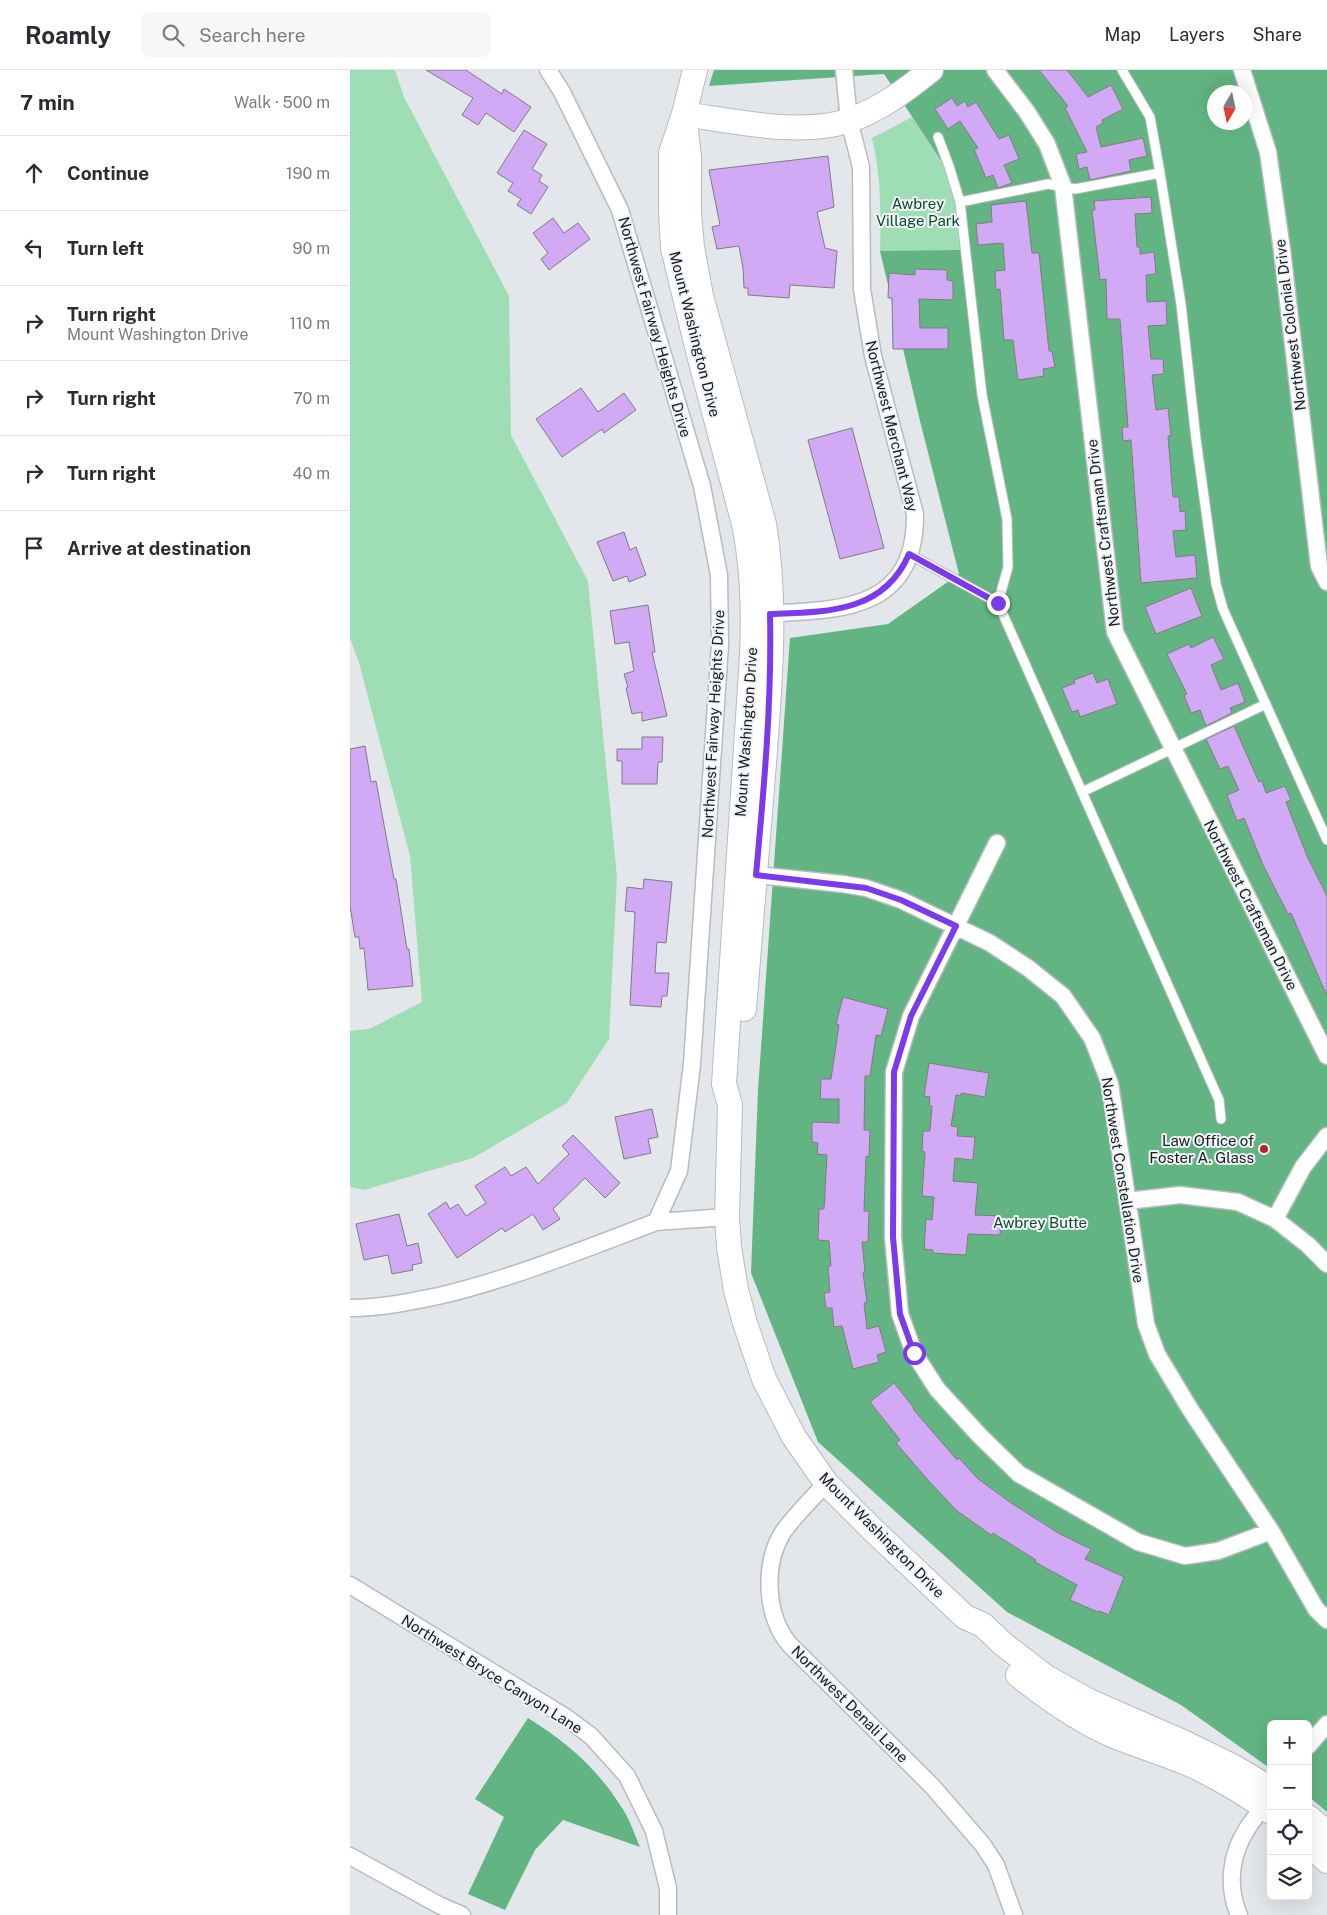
<!DOCTYPE html>
<html lang="en">
<head>
<meta charset="utf-8">
<style>
  :root { --surface:#fff; --page:#f7f7f7; --text:#2b2b33; --muted:#7c7c81; --line:#e1e1e2 }
  body { margin:0; font-family:"Public Sans",sans-serif; background:var(--page); color:var(--text) }
  .controls { position:absolute; right:15px; bottom:15px; display:grid; overflow:hidden; border-radius:8px; box-shadow:0 5px 20px #0002 }
  .controls button { width:45px; height:45px; display:grid; place-items:center; padding:0; border:0; border-bottom:1px solid var(--line); background:var(--surface); color:var(--text); font:25px sans-serif }
  .compass { position:absolute; left:857px; top:15px; width:45px; height:45px; border-radius:50%; background:var(--surface); box-shadow:0 5px 20px #0002; rotate:189deg }
  .stop { position:absolute; width:15px; height:15px; margin:-11px; border:4px solid #7c3aed; border-radius:50%; background:#fff }
  .stop.end { background:#7c3aed; border-color:#fff; box-shadow:0 1px 5px #0008 }
  .list { margin:0; padding:0; list-style:none }
  h2 { display:flex; justify-content:space-between; align-items:center; height:65px; margin:0; padding:0 20px; font-size:21px }
  h2 small { font-size:16px; font-weight:400; color:var(--muted) }
  .list li { display:grid; grid-template-columns:32px 1fr auto; gap:15px; align-items:center; box-sizing:border-box; height:75px; padding:0 20px; border-top:1px solid var(--line) }
  .list b { display:block; font-size:19px; white-space:nowrap }
  .list p { margin:0; font-size:16px; white-space:nowrap; color:var(--muted) }
  .list em { font-size:16px; font-style:normal; color:var(--muted) }
  .icon { flex:none; width:28px; height:28px; fill:none; stroke:currentColor; stroke-width:2; stroke-linecap:round; stroke-linejoin:round }
  .map { position:relative; flex:none; width:977px; height:1845px; overflow:hidden }
  header { display:flex; align-items:center; gap:30px; box-sizing:border-box; height:70px; padding:0 25px; background:var(--surface); border-bottom:1px solid var(--line) }
  header strong { font-size:24px }
  nav { display:flex; gap:28px; margin-inline-start:auto; font-size:18px }
  .search { width:350px; height:45px; background:var(--page); display:flex; align-items:center; gap:12px; box-sizing:border-box; padding:0 18px; border-radius:8px; color:var(--muted); font-size:19px }
  main { display:flex }
  aside { flex:1; background:var(--surface) }
  .map>svg:first-child { display:block }
</style>
</head>
<body>
<header>
<strong>Roamly</strong>
<div class="search"><svg class="icon" aria-label="search" viewBox="0 0 24 24"><circle cx="10" cy="10" r="6"/><path d="M15 15l6 6"/></svg>Search here</div>
<nav><a>Map</a><a>Layers</a><a>Share</a></nav>
</header>
<main>
<aside>
<h2>7 min<small>Walk · 500 m</small></h2>
<ul class="list">
<li><svg class="icon" aria-label="ahead" viewBox="0 0 24 24"><path d="M12 20V5M6 11l6-6 6 6"/></svg><div><b>Continue</b></div><em>190 m</em></li>
<li><svg class="icon" aria-label="left" viewBox="0 0 24 24"><path d="M17 20v-9H6M10 6l-5 5 5 5"/></svg><div><b>Turn left</b></div><em>90 m</em></li>
<li><svg class="icon" aria-label="right" viewBox="0 0 24 24"><path d="M7 20v-9h11M14 6l5 5-5 5"/></svg><div><b>Turn right</b><p>Mount Washington Drive</p></div><em>110 m</em></li>
<li><svg class="icon" aria-label="right" viewBox="0 0 24 24"><path d="M7 20v-9h11M14 6l5 5-5 5"/></svg><div><b>Turn right</b></div><em>70 m</em></li>
<li><svg class="icon" aria-label="right" viewBox="0 0 24 24"><path d="M7 20v-9h11M14 6l5 5-5 5"/></svg><div><b>Turn right</b></div><em>40 m</em></li>
<li><svg class="icon" aria-label="arrive" viewBox="0 0 24 24"><path d="M6 21V4h12l-3 4 3 4H6"/></svg><div><b>Arrive at destination</b></div></li>
</ul>
</aside>
<div class="map">
<svg width="977" height="1845" viewBox="0 0 977 1845">
  <rect width="100%" height="100%" fill="#e3e7eb"/>
  <path fill="#9fdeb5" d="M0,0h45l9,27 105,199 2,139 77,146 29,296 -8,162 -42,64 -94,55 -109,32 -14,-3v-156l19,-2 53,-27 -12,-146 -51,-193 -9,-25z
    M562,47l41,62 7,72h-80c1,-39 1,-75 -8,-113z"/>
  <path fill="#62b582" fill-rule="evenodd" d="M364,0h613v1742l-19,-16v-72h-37v45l-90,-64 -174,-93 -189,-170 -67,-169 7,-183 32,-452 98,-14 71,-50 -39,-153 -40,-170 80,-1 -7,-71 -69,-105 -175,12zM864,22h30v30h-30z
    M178,1648c37,23 69,50 92,87 9,12 14,28 20,42l-77,-27 -28,30 -30,60 -37,-16 36,-77 -29,-18z"/>
  <path fill="#d1a9f4" stroke="#7f7c81" d="M76,0h40l36,24 2,-5 27,18 -17,25 -28,-19 -8,12 -16,-10 11,-17z
    M689,0h28l21,27 23,-12 12,24 -21,11 1,3 -7,4 5,20 42,-9 4,18 -18,4 2,11 -41,9 -3,-13 -8,2 -3,-15 11,-2 -22,-44 3,-2z
    M602,28l5,8 8,-5 3,6 8,-5 23,37 10,-4 10,24 -15,6 8,18 -14,5 -5,-13 -7,3 -12,-29 4,-1 -18,-27 -12,8 -13,-20z
    M174,60l23,14 -15,25 10,6 -3,6 9,6 -17,27 -14,-9 4,-6 -13,-8 5,-8 -16,-10z
    M478,86l6,51 -17,5 8,36 12,3 -3,37 -44,-3 -1,13 -41,-3v-7h-4l-1,-20 -4,-22 -22,3 -5,-22 8,-2 -11,-55z
    M801,127l1,16 -17,1 2,33h3v7l14,-2 2,22 -10,1 1,27 19,-1 1,24 -19,1 3,33h12l1,15 -12,1 4,35 12,-2 3,28h-3l5,61h6l1,15 5,-1 1,19 -13,1 3,26 19,-2 2,23 -56,5 -10,-143 -8,1 -1,-14h6l-8,-108h-13l-1,-40 -6,1 -8,-70h3l-1,-9z
    M676,131l6,52h7l10,98h3l3,16 -12,2 1,7 -26,4 -5,-40h-9l-4,-51 -4,1 -1,-19 10,-1 -2,-27 -25,2 -2,-21 16,-2 -1,-17z
    M203,148l11,15 14,-10 12,16 -41,31 -8,-11 7,-6 -15,-20z
    M565,199l32,1v10l6,1v19l-34,-1 1,29h28v21h-55l-1,-51h-4l1,-25 26,2z
    M231,318l17,24 26,-19 12,17 -32,23 -2,-4 -40,28 -26,-38z
    M502,358l32,120 -44,11 -32,-119z
    M274,462l6,18 6,-3 10,28 -17,7 -2,-6 -14,5 -16,-39z
    M841,518l11,28 -46,18 -11,-27z
    M298,535l7,47h-3l15,64 -25,5v-9l-10,2 -6,-26 2,-1 -4,-13 10,-3 -5,-29 -14,2 -5,-33z
    M863,567l11,22 -13,6 10,25 17,-7 7,19 -15,6 2,5 -26,13 -6,-16 -9,3 -7,-18 3,-1 -20,-40 22,-10 2,4z
    M743,603l4,10 11,-4 9,25 -37,13 -2,-7 -6,2 -10,-24 13,-5 -1,-3z
    M884,656l25,56 3,-1 4,12 19,-7 6,14 -5,2 21,54 20,40v100l-36,-83 -3,1 -25,-49 -19,-47 -7,3 -10,-26 12,-5 -11,-24 -8,3 -14,-30z
    M292,667h21l-1,25h-4l-1,22h-35v-23h-5v-12h25z
    M15,676l6,36 5,-1 18,98h2l11,70h2l4,37 -45,4 -4,-42 -4,1 -1,-12h-4l-5,-31v-157z
    M294,809l28,3 -6,61 -9,-1 -2,31h14l-2,23h-5l-1,11 -31,-2 5,-93 -10,-1 2,-24 16,2z
    M493,927l45,12 -7,27 -5,-1 -6,41h-5l-1,54h6l-1,27 -3,-1 -2,55h5l-1,31h-6l3,30 -2,1 4,29 -3,1 3,26 12,-3 7,26 -9,3 2,7 -26,7 -11,-43 -8,1 -2,-19h-6l-2,-15 6,-1 -2,-26h3l-2,-25 -11,-1 1,-31h5l3,-54 -10,-1 1,-11 -6,-1v-20l27,1v-24h-19l1,-20h10l8,-54 -3,-1z
    M579,993l60,10 -4,24 -24,-4v3l-5,-1 -5,31 7,1 -1,9 18,1 -2,23 -18,-2 -2,23 25,2 -3,32 26,1 -1,19 -32,-1 -2,21 -33,-2v-3l-9,-1 2,-30 6,1 2,-23 -12,-1 3,-44 -3,-1 1,-20h7l2,-25h-3l1,-9 -6,-1z
    M302,1039l6,28 -10,2 3,14 -27,6 -9,-42z
    M223,1065l47,48 -15,15 -20,-20 -32,31 7,10 -17,11 -10,-16 -28,18 -3,-4 -45,30 -29,-44 18,-12 4,7 8,-5 8,12 20,-13 -11,-17 30,-19 6,9 15,-9 12,17 31,-30 -7,-8z
    M49,1144l8,32 11,-3 4,20 -10,2 1,5 -21,4 -4,-19 -24,5 -8,-36z
    M544,1313l20,25 -1,1 44,51 2,-2 18,20 34,25 49,31 31,15 -6,10 39,18 -15,38 -10,-4 -1,1 -28,-12 7,-15 -42,-23 1,-2 -43,-27 -2,2 -35,-25 -29,-31 -31,-36 4,-3 -30,-38z"/>
  <g fill="none" stroke-linecap="round" stroke-linejoin="round">
    <defs>
      <path id="lane" d="M772,0l28,47 10,56 -85,16 -27,-5 -88,18 22,193 25,124 1,48 -10,36 221,497 2,19
        M588,67l11,29 11,36
        M810,103l21,131 15,135 20,145 7,25 104,231
        M559,484l89,49
        M732,722l184,-88"/>
      <path id="street" d="M198,0l14,22 58,118 82,276 17,89 1,69 -28,420 -13,107 -23,51 71,-5
        M645,0l32,42 20,32 16,42 52,446 212,424
        M892,0l26,82 14,98 37,316 8,16
        M410,544c75,-4 156,0 155,-100l-42,-158 -11,-67 -1,-122 -12,-47 -5,-50
        M647,773l-86,173 -17,56 -1,165 7,77 14,39 23,36 42,46 40,39 119,68 47,14 33,-5 53,-20
        M397,804l96,10 23,4 35,12 89,43 38,25 35,28 29,42 18,46 36,240 11,30 33,55 81,122 45,78 11,11
        M777,1131l53,-6 58,7 37,17 33,26 19,19
        M925,1149l28,-52 24,-31
        M0,1238c33,0 65,-7 97,-14 72,-18 140,-46 209,-72
        M476,1413c-14,16 -31,32 -43,49 -20,32 -18,84 7,113l142,141 51,59 13,20 18,50
        M0,1515l214,131 27,20 36,40 27,55 14,57v27
        M958,1676l19,-22
        M0,1786l89,49 23,10
        M889,1845c-12,-28 -9,-60 8,-86 7,-11 15,-20 22,-32"/>
      <path id="secondary" d="M345,0l-11,44 -13,39v58l2,37 26,107 45,169c9,44 10,87 8,132l-28,428 6,21 -3,112 2,30 7,43 9,33 19,56 30,58 32,46 47,47 92,87 18,8 20,19 43,33 43,24 96,42 49,24 37,22
        M334,44c49,7 119,23 166,6 31,-11 56,-30 81,-50
        M335,51l4,36v56l3,34 9,49 63,228c13,79 6,160 0,239 -6,82 -13,164 -20,246
        M668,1605c29,23 61,46 96,61 27,11 56,19 82,31 26,13 52,28 75,45
        M958,1747l19,16
        M958,1773l19,18"/>
    </defs>
    <use href="#lane" stroke="#b8bbbf" stroke-width="11"/>
    <use href="#street" stroke="#b8bbbf" stroke-width="19"/>
    <use href="#secondary" stroke="#b8bbbf" stroke-width="26"/>
    <use href="#lane" stroke="#fff" stroke-width="9"/>
    <use href="#street" stroke="#fff" stroke-width="16"/>
    <use href="#secondary" stroke="#fff" stroke-width="24"/>
  </g>
  <g fill="none" stroke-linecap="round" stroke-linejoin="round">
    <path stroke="#7c3aed" stroke-width="6" d="M564,1283l-14,-39 -7,-77 1,-165 17,-56 45,-90 -55,-26 -35,-12 -110,-13c8,-87 16,-174 14,-261 56,-2 114,-1 139,-60l89,49"/>
  </g>
  <circle fill="#b32323" stroke="#f0f4f8" stroke-width="2" cx="914" cy="1079" r="5"/>
  <g text-anchor="middle" dominant-baseline="central" stroke-width="4" stroke-linejoin="round" paint-order="stroke">
    <g font-size="15" fill="#094b2a" stroke="#f0f4f8">
      <text x="568" y="133">Awbrey<tspan x="568" dy="17">Village Park</tspan></text>
      <text x="690" y="1152">Awbrey Butte</text>
    </g>
    <g font-size="15" fill="#181a1b" stroke="#f0f4f8">
      <text transform="translate(940 255) rotate(-97)">Northwest Colonial Drive</text>
      <text transform="translate(305 257) rotate(74)">Northwest Fairway Heights Drive</text>
      <text transform="translate(345 264) rotate(76)">Mount Washington Drive</text>
      <text transform="translate(542 356) rotate(76)">Northwest Merchant Way</text>
      <text transform="translate(753 463) rotate(-97)">Northwest Craftsman Drive</text>
      <text transform="translate(363 654) rotate(-87)">Northwest Fairway Heights Drive</text>
      <text transform="translate(396 662) rotate(-86)">Mount Washington Drive</text>
      <text transform="translate(901 835) rotate(63)">Northwest Craftsman Drive</text>
      <text transform="translate(773 1110) rotate(81)">Northwest Constellation Drive</text>
      <text transform="translate(532 1465) rotate(45)">Mount Washington Drive</text>
      <text transform="translate(142 1604) rotate(32)">Northwest Bryce Canyon Lane</text>
      <text transform="translate(500 1634) rotate(45)">Northwest Denali Lane</text>
    </g>
    <g font-size="15" fill="#181a1b" stroke="#f0f4f8" text-anchor="end">
      <text x="904" y="1070">Law Office of<tspan x="904" dy="17">Foster A. Glass</tspan></text>
    </g>
  </g>
</svg>
<div class="controls">
<button>+</button>
<button>−</button>
<button><svg class="icon" aria-label="locate" viewBox="0 0 24 24"><circle cx="12" cy="12" r="6"/><path d="M12 2v4M12 18v4M2 12h4M18 12h4"/></svg></button>
<button><svg class="icon" aria-label="layers" viewBox="0 0 24 24"><path d="M12 4l9 5-9 5-9-5zM3 14l9 5 9-5"/></svg></button>
</div>
<svg class="compass" viewBox="-18 -18 36 36"><path d="M0-13l5 13h-10z" fill="#e53935"/><path d="M0 13l5-13h-10z" fill="#7c7c81"/></svg>
<div class="stop" style="left:564px;top:1283px"></div>
<div class="stop end" style="left:648px;top:533px"></div>
</div>
</main>
</body>
</html>
